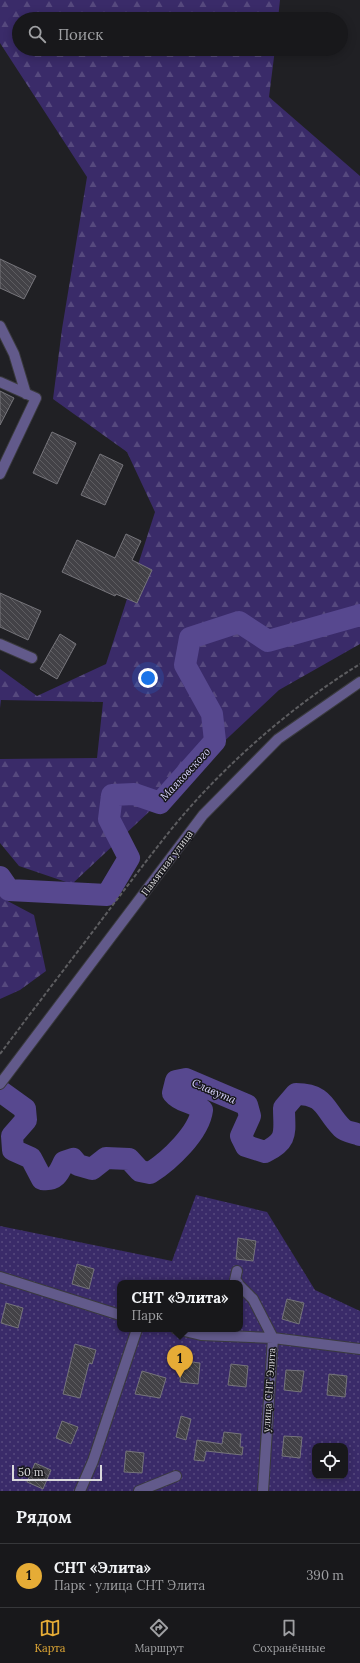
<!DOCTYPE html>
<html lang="ru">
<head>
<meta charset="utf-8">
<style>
  :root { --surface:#18181b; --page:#212124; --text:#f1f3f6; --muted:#9fa0a3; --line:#36373a; --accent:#e6ac36 }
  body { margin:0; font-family:Lora,serif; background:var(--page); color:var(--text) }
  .controls { position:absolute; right:12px; bottom:12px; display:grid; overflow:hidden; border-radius:8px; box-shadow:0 2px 10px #0003 }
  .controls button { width:36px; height:36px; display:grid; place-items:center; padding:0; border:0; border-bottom:1px solid var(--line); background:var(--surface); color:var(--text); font:20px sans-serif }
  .scale { position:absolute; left:12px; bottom:10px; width:90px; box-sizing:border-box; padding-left:4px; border:2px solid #dad9dc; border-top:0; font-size:11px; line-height:14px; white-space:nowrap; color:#dad9dc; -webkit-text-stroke:3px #17171b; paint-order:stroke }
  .you { position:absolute; left:148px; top:678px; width:14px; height:14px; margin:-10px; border:3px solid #fff; border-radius:50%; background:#1a73e8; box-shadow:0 0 0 6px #1a73e833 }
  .badge { display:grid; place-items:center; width:26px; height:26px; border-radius:50%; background:var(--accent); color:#111; font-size:13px; font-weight:700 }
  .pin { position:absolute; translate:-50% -33px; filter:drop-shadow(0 1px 2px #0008) }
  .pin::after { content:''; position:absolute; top:21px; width:14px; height:12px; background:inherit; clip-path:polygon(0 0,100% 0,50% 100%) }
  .popup { position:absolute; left:117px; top:1280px; width:126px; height:52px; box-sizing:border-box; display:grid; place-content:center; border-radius:8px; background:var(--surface); filter:drop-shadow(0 1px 3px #0005); font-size:13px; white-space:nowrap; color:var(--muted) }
  .popup b { font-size:15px; color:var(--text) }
  .popup::after { content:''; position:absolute; left:50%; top:100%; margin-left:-8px; border:8px solid transparent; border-top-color:var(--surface) }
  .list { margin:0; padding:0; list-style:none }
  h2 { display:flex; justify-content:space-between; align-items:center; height:52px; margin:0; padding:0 16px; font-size:17px }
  h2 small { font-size:13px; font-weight:400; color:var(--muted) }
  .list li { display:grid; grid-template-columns:26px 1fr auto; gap:12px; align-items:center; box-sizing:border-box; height:64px; padding:0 16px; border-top:1px solid var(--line) }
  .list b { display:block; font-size:15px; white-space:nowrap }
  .list p { margin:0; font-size:13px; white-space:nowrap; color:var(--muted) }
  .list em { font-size:13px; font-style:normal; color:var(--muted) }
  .icon { flex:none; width:22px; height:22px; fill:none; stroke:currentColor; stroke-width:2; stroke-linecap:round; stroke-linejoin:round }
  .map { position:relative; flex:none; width:360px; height:1491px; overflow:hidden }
  .search { position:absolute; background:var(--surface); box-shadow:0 2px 10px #0003; left:12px; right:12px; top:12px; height:44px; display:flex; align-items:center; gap:10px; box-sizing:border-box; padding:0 14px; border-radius:22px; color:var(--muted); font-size:15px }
  .sheet { height:116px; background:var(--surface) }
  nav { display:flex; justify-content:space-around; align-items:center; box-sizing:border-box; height:56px; border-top:1px solid var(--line); background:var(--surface); font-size:11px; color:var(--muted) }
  nav a { display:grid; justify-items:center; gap:2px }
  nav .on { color:var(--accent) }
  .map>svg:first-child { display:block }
</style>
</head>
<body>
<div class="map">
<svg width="360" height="1491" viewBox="0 0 360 1491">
  <defs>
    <pattern id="forest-firs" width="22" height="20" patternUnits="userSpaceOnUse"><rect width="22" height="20" fill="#3a2b69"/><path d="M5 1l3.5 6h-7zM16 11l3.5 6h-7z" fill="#56497e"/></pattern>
    <pattern id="park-dots" width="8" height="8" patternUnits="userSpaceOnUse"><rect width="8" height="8" fill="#3a2b69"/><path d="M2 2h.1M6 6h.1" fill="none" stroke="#56497e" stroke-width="1.8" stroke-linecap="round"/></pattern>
    <pattern id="building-back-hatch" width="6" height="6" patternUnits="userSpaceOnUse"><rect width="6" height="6" fill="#434247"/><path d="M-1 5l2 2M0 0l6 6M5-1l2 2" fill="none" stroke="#5e5d61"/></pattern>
  </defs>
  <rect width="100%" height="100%" fill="#202024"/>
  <path fill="url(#forest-firs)" d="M0,0h280l-2,19h-259v30h256l-6,48 91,79v468l-81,46 -207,194 -53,-18 -19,-23v-84l97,-1 6,-56 -102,-2 -1,8v-39l37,27 69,-32 49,-152 -28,-60 -74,-53 9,-70 25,-152 -87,-134z
    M0,895l2,3 32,17 12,56 -26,19 -20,9z"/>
  <path fill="url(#park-dots)" fill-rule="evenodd" d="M196,1195l71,17 48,78 45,21v180h-360v-265l172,35zM120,1283h120v46h-120zM315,1446h30v30h-30z"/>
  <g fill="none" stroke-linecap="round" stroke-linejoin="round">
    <path stroke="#57488f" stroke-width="22" d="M0,877l9,13 98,5 22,-37 -20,-39 3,-24 22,-1 26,9 55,-62 -3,-27 -27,-49 5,-27 49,-16 29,19 92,-26
      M0,1091l25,18 1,11 -14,16 1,14 18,8 11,21c14,2 17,-6 22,-17l9,-3 5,6 14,4 14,-11 23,1 11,12 10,2c19,-12 49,-40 52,-63 -10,-10 -20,-6 -29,-17l3,-12 10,-2 61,26 3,11 -9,20 5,10 19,6c24,-12 19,-20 19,-44l12,-14c30,0 28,16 46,34 4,4 13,5 18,7"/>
  </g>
  <path fill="url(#building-back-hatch)" stroke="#76757b" d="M0,259l36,17 -12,23 -24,-11z
    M0,391l14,7 -14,27z
    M52,432l24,11 -19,41 -24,-11z
    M100,454l23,11 -18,40 -24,-10z
    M126,534l15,7 -9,19 20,10 -15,33 -21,-9 -1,2 -53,-24 15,-32 38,18z
    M0,593l41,18 -13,29 -28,-13z
    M60,634l16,10 -19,35 -17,-10z
    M238,1238l18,3 -3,20 -17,-2z
    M77,1264l17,5 -5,20 -17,-5z
    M287,1299l17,4 -5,21 -17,-5z
    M6,1303l17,5 -5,20 -17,-5z
    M75,1344l21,6 -4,14 -3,-1 -9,35 -17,-4z
    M182,1361l18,2 -2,21 -18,-2z
    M231,1364l17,2 -2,21 -18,-2z
    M286,1370l18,1 -3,21 -17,-2z
    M142,1371l24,7 -6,20 -25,-4z
    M329,1374l18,2 -2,21 -18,-2z
    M181,1416l10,3 -5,21 -10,-3z
    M62,1421l16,6 -7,17 -15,-6z
    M224,1432l17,2 -1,13h3l-1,8 -36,-4 -2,10 -10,-1 3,-20 25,4z
    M284,1436l18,1 -2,21 -18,-2z
    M126,1451l18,2 -2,20 -18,-1z
    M35,1463l16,7 -8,19 -16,-7z"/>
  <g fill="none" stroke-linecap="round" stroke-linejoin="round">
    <defs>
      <path id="minor" d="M0,326l14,28 12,40
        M0,382l36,16 -36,76
        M0,644l32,14
        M0,1084l203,-269 75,-76 82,-57
        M237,1271l-2,9 3,3
        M0,1277l120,38
        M240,1286l13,13 20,39 87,11
        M176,1329l25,6 72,3 -10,153
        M80,1491l13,-30 44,-132
        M139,1491l37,-15"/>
    </defs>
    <use href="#minor" stroke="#3a3a3e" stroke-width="12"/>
    <path stroke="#5d5d60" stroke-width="2" stroke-dasharray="4 2" stroke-linecap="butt" d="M0,1054c38,-51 77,-101 115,-152 28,-36 55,-74 87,-108 47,-50 100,-94 158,-130"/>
    <use href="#minor" stroke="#625a8b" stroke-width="10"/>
  </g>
  <g text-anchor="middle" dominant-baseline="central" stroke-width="3" stroke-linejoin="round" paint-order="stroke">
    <g font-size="10" fill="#dad9dc" stroke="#17171b">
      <text transform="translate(167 863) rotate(-53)">Памятная улица</text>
      <text transform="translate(269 1390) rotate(-86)">улица СНТ Элита</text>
    </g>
    <g font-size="11" font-style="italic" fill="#dad5fe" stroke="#17171b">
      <text transform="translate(185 774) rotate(-47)">Маяковского</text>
      <text transform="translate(214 1091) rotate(23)">Славута</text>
    </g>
  </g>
</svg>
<div class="controls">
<button><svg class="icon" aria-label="locate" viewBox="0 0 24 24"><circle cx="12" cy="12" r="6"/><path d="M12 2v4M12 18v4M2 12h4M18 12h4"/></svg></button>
</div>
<div class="scale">50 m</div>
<div class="you"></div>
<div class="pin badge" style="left:180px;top:1378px">1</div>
<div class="popup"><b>СНТ «Элита»</b>Парк</div>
<div class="search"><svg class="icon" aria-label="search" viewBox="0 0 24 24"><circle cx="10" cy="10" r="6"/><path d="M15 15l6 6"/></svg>Поиск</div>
</div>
<section class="sheet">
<h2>Рядом<small></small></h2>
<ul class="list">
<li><span class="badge">1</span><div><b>СНТ «Элита»</b><p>Парк · улица СНТ Элита</p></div><em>390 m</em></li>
</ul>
</section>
<nav>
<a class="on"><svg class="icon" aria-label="map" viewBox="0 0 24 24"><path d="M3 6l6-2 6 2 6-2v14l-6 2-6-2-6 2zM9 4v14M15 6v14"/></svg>Карта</a>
<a><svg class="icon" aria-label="directions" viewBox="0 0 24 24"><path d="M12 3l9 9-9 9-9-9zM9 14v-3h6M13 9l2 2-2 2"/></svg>Маршрут</a>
<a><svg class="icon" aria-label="saved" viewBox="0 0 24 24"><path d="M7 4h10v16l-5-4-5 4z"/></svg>Сохранённые</a>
</nav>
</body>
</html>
